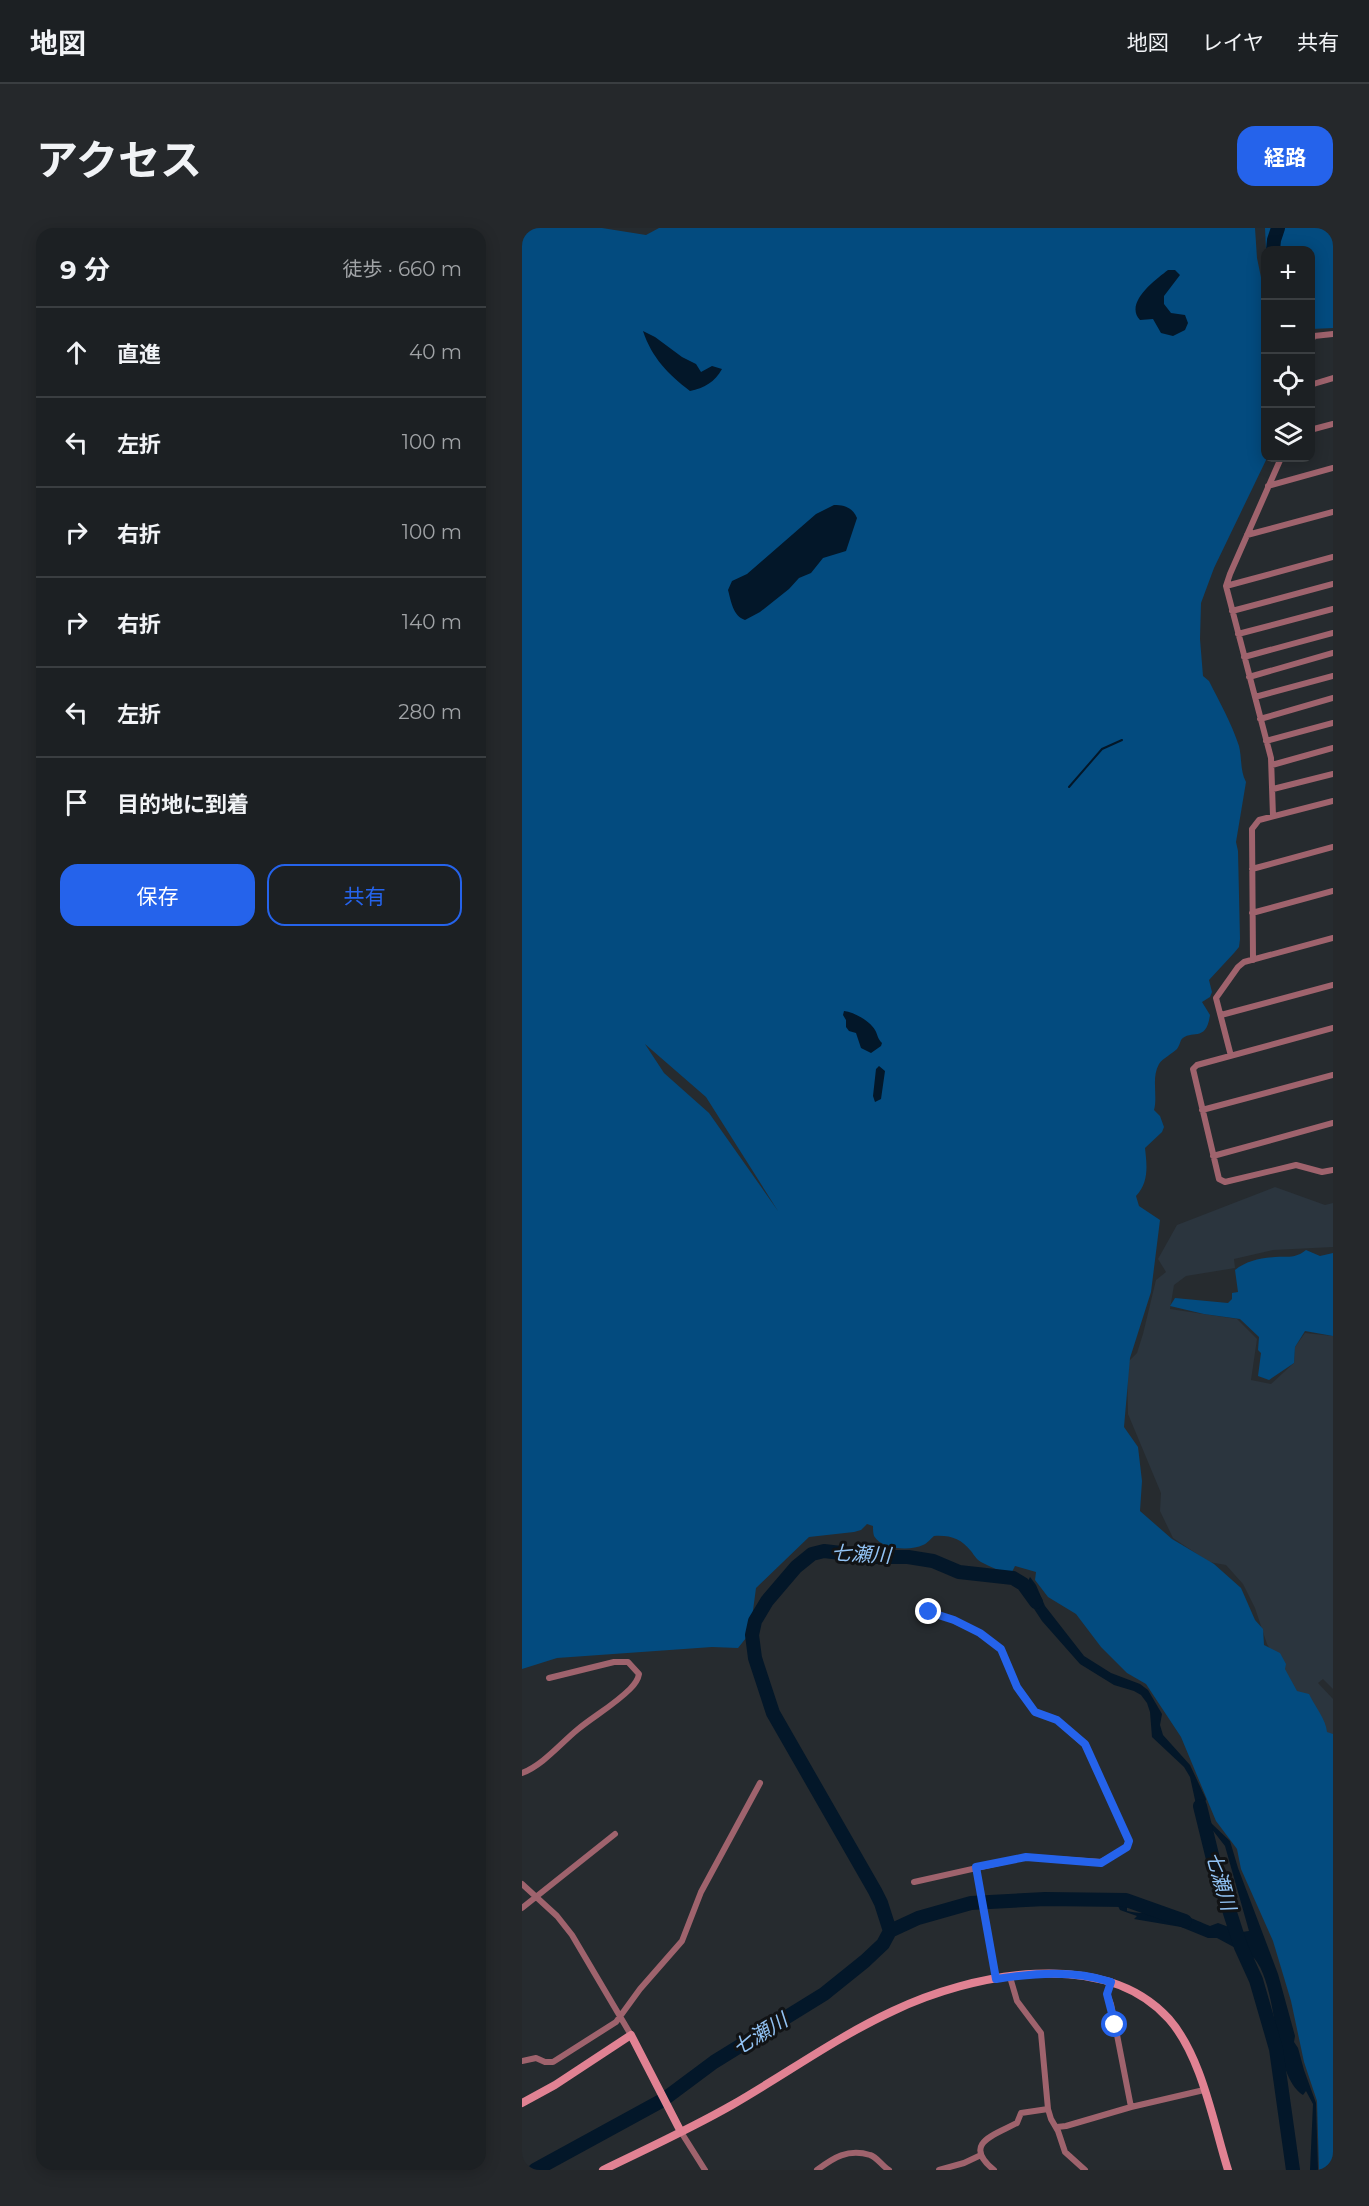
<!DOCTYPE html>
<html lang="ja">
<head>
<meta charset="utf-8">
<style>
  :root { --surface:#1c2023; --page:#25282b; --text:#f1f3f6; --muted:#a0a3a6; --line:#3a3e41; --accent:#2563eb }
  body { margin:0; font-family:Montserrat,"Noto Sans JP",sans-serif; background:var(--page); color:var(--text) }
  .controls { position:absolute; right:18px; top:18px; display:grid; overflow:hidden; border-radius:12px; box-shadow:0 3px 15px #0003 }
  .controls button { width:54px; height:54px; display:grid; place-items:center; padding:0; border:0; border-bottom:2px solid var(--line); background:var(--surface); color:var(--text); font:30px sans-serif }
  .stop { position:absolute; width:18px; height:18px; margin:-14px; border:4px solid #2563eb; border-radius:50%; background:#fff }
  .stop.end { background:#2563eb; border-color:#fff; box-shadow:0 2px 6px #0008 }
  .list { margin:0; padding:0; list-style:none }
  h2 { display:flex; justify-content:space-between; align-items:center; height:78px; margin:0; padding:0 24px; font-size:26px }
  h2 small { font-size:20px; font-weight:400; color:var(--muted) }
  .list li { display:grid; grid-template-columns:39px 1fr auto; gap:18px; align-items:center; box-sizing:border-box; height:90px; padding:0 24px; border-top:2px solid var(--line) }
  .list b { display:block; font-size:22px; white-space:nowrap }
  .list em { font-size:20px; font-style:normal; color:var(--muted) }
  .actions { display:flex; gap:12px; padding:18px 24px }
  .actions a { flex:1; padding:14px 0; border:2px solid var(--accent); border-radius:18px; text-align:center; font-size:21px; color:var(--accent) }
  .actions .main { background:var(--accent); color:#fff }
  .icon { flex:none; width:33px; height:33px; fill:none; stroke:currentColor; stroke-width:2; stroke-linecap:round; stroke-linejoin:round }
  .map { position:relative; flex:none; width:811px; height:1942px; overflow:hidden; border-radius:18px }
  header { display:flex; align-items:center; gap:36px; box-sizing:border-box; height:84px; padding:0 30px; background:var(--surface); border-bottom:2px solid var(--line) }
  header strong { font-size:28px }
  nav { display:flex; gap:33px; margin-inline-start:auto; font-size:21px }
  .intro { display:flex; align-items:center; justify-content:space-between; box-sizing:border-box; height:144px; padding:0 36px }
  h1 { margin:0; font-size:42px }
  .button { padding:15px 27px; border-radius:18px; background:var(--accent); color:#fff; font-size:21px; font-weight:700 }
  main { display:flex; gap:36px; padding:0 36px }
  aside { flex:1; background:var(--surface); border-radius:18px; box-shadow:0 3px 15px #0003 }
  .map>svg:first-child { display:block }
</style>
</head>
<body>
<header>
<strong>地図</strong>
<nav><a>地図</a><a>レイヤ</a><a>共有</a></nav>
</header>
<div class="intro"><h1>アクセス</h1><a class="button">経路</a></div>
<main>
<aside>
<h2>9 分<small>徒歩 · 660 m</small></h2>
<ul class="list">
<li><svg class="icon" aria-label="ahead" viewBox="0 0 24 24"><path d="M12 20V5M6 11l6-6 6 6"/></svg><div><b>直進</b></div><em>40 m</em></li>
<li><svg class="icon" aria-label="left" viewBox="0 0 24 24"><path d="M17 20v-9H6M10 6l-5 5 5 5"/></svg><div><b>左折</b></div><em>100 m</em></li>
<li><svg class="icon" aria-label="right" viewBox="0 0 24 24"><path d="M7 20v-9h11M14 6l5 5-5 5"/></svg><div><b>右折</b></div><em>100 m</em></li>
<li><svg class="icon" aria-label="right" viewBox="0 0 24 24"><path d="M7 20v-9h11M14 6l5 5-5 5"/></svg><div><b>右折</b></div><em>140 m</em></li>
<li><svg class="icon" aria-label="left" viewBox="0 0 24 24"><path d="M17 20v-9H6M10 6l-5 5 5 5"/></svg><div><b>左折</b></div><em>280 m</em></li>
<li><svg class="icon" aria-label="arrive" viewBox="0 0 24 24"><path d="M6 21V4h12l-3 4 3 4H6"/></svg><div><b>目的地に到着</b></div></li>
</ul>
<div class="actions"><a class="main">保存</a><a>共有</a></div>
</aside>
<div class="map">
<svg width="811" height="1942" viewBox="0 0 811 1942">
  <rect width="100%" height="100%" fill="#262b2f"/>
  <path fill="#2b353e" d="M753,959l50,18 8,-2v44l-60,3 -39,9 1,9 -49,8 -12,9 -4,24 67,10 20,20 -6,41 20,4 23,-21 1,-16 10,-14 28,3v353l-10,-10 -5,4 15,16v68l-35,-72 -31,-51 -12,-36 -12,-24 -17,-19 -17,-3 -36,-24 -13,-27 1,-18 -33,-79 -1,-51 10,-10 6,-19 13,-54 10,-8 -8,-13 19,-34z"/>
  <path fill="#034b7f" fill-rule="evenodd" d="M0,0h80l44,7 13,-7h596l2,30 7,34 1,-1 2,167 -53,110 -13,35 -1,36 3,37 6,5c11,22 22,41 30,65 3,12 1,25 7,36l-10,60 2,9 2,88 -1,8 -5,6 -25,27 3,12 -2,5 -8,5 8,13c-4,29 -19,13 -29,25 -1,3 -2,6 -4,9 -5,5 -14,9 -18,15 -8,14 -1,32 -5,46l6,6 4,11 -2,5 -17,16c2,18 4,34 -9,48l3,10 21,14 -9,72 -21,66 -6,69 14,20 4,34 -2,30 32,28 42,25 27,24 14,32 8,9 1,16 16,8 6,11 -1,5 12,22 12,3c6,13 17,25 18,38l6,2v436h-14l-2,-69 -13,-39 -13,-61 -18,-60 -32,-72 -4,-20 -21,-28 -35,-84 -35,-53 -19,-11 -26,-26 -25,-33 -28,-17 -13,-17 1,-8 -21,-6 -4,8c-11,-3 -21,-7 -30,-12 -4,-2 -7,-7 -10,-11 -10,-12 -20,-16 -37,-15 -4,3 -6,7 -11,9 -12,6 -41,5 -49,-9 -1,-3 -1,-7 -1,-10l-6,-2 -6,6 -7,2 -45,5 -53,51 -6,45 -12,15 -26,-1 -155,11 -35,11zM123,816l61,53 72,114 -69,-98 -45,-40z
    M743,0h68v100l-22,1 -1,-79h-44z
    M784,1022l14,6 13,-3v83l-28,-5 -10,16 -1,16 -25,17 -11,-4 3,-23 -3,-3 1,-13 -19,-18 -36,-5 -34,-8 5,-8 53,5 4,-4v-6l6,-1 -3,-22c11,-9 25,-12 40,-13 12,-1 20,2 31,-7z"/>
  <path fill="#031729" d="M646,42h7l5,5 -16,21v8l7,9 14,2 3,8 -3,7 -12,6 -12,-3 -8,-14 -13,1c-16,-17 15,-40 28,-50z
    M121,103l12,6 27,20 14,7 5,8 11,-6 10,3c-7,13 -18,19 -32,22 -22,-17 -38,-33 -47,-60z
    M312,277c11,0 19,3 23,13l-11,33 -23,7 -12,15 -12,5 -10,11 -29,23 -15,8c-12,-4 -14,-19 -17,-30l4,-9 15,-7 69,-60z
    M322,783c10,1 26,10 31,19 3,5 2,8 7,13l-1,3 -10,7 -10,-5 -5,-15 -7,-2 -3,-4v-7l-3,-5z
    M357,838l6,5 -4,28 -6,3 -2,-6 3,-27z
    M508,1349l6,8 9,21 39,50 27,17 29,11 8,6 14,24 -2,11 3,10 27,30 16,34 -1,5 -4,1 10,18 19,18 8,27 40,106 17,62 -1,6 4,6 6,22 12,33 2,67h-8l3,-66 -7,-13 -3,4c-32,-21 -23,-106 -49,-137l-37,-20h-9l-27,-11 -47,-8 3,-3 -17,-6 -3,-6 -13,-1 3,-3 11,-1 -13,-2 -2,-2 8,-2 13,2 -2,11 5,1v4c18,4 38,1 57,5 9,2 18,7 26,10l8,-3 24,9 7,-1 -24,-85 -14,-18 -9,-7 -5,-12 -7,-32 -6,-10 -32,-30 -2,-25 -3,-9 -6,-8 -7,-4 -20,-6 -34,-21 -38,-43 -19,-29z"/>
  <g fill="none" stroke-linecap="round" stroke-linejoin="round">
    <path stroke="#031729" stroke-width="2" d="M547,559l33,-38 20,-9"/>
    <path stroke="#031729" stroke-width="14" d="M751,22l1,-10 4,-12
      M678,1578l14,57 27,84 15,33 20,69 17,121
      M368,1703l28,-13 53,-15 74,-4 81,1 59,21
      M13,1942l128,-70 51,-38 110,-68 41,-33 18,-17 7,-13 -9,-28 -6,-12 -102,-178 -18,-55 -3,-23 3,-14 12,-20 29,-34 16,-13 12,-3 51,6h33l25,4 26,11 54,6 10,6 13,18"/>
    <path stroke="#9f636d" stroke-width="6" d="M788,114l4,-6 19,-2
      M788,157l23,-7
      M788,202l23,-6
      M746,258l65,-18
      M725,307l86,-23
      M704,358l107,-29
      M710,383l101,-27
      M716,406l95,-25
      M722,429l89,-24
      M727,449l84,-24
      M733,469l78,-21
      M738,491l73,-21
      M744,513l67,-18
      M750,537l61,-17
      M751,561l60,-15
      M751,588l-2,-58 -45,-172 4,-12 51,-116
      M730,641l81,-22
      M730,685l81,-22
      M731,732l-1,-131 7,-9 74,-19
      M699,787l112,-30
      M811,800l-136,37 -4,4 26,110 6,3 71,-17 26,7 11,-2
      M709,828l-15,-58 22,-31 6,-5 89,-24
      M680,882l131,-35
      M691,928l120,-33
      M0,1545c21,-8 38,-29 55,-43 17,-14 37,-25 53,-41 4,-4 8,-9 9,-15l-11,-12h-14l-65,16
      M454,1639l20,112
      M392,1654l112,-25 75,5 26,-15 2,-6 -44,-96 -28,-25 -22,-8 -18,-25 -16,-38 -21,-16 -27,-13 -24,-8
      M0,1656l35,32 15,19 59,100
      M0,1680l93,-74
      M488,1749l7,24 24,32 7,76
      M589,1754l-4,12 4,10 20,103
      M0,1833l14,-3 9,4h8l63,-40 24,-33 42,-48 19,-49 59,-109
      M535,1899l9,-1 65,-19 73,-17
      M159,1904l24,38
      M295,1942c16,-12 31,-22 53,-15 7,2 12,11 19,15
      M417,1942l25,-7 17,-8
      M472,1942c-33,-27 1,-35 23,-47l4,-10 27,-4 3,10 7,12 7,21 20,18"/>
    <path stroke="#e18293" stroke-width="8" d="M0,1875l33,-18 76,-50 50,97
      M81,1942c43,-21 87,-41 129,-65 54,-31 105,-68 161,-94 77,-37 211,-65 276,8 33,38 44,103 59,151"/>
  </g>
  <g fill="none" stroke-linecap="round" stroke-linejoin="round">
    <path stroke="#2563eb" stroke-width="8" d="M407,1384l25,8 26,13 21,16 16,38 18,25 22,8 28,24 44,97 -2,6 -26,16 -75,-6 -50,10 20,112c38,-6 78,-9 115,3l-4,12 8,31"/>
  </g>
  <g text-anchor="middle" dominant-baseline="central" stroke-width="6" stroke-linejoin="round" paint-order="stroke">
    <g font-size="20" font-style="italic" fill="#92c3f4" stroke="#111315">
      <text transform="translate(339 1326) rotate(3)">七瀬川</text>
      <text transform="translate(699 1653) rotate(74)">七瀬川</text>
      <text transform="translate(238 1806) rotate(-32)">七瀬川</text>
    </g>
  </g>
</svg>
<div class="controls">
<button>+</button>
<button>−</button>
<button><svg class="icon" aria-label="locate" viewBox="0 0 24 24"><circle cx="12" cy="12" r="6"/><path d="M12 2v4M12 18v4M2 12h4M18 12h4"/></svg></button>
<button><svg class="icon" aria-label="layers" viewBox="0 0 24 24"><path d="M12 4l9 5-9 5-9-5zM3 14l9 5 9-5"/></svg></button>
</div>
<div class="stop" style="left:593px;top:1797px"></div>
<div class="stop end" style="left:407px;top:1384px"></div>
</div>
</main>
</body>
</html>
